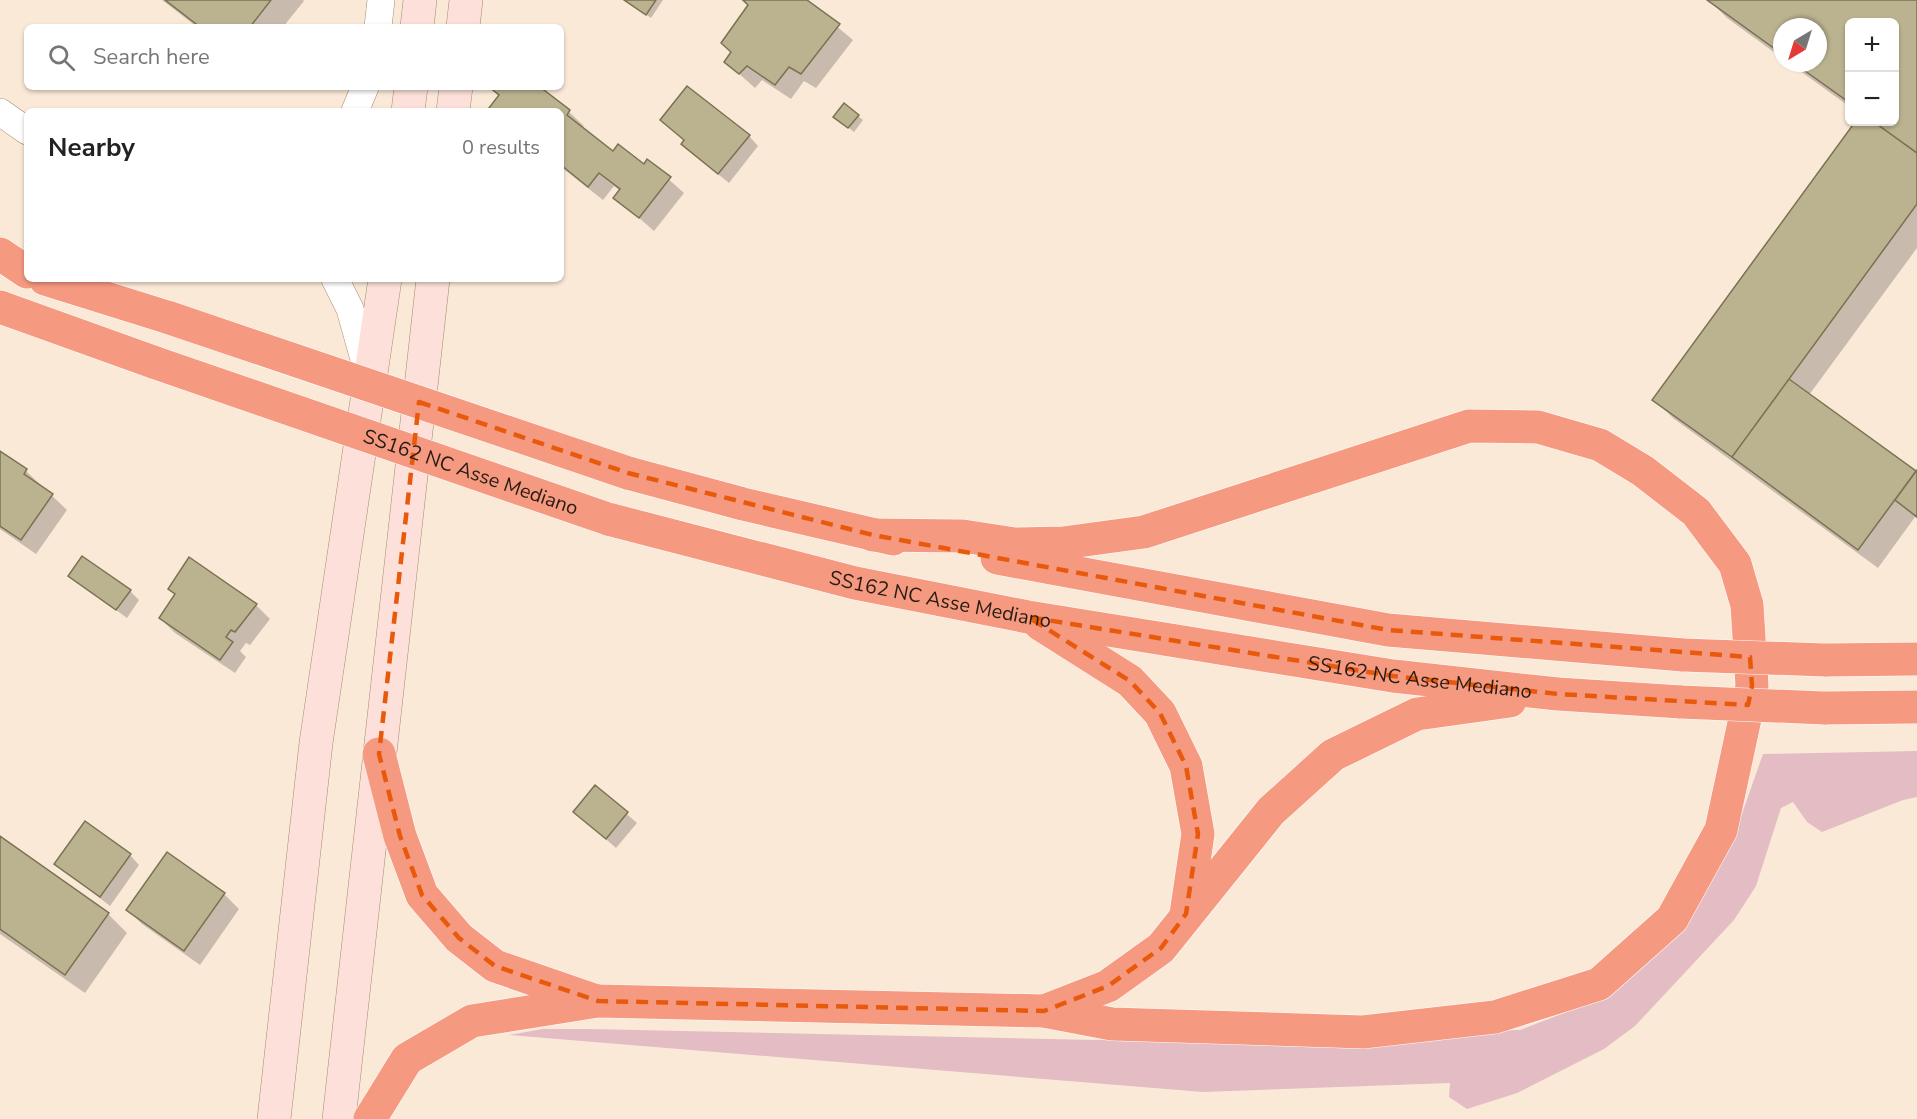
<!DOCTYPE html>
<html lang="en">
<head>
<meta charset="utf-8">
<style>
  :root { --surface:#fff; --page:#f2f2f2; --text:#222; --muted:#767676; --line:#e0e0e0 }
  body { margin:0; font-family:"Nunito Sans",sans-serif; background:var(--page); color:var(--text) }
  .controls { position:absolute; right:18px; top:18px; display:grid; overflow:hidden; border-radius:9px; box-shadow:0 2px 4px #0004 }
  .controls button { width:54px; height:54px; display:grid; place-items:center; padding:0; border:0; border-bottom:2px solid var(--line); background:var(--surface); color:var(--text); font:30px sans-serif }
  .compass { position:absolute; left:1773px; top:18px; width:54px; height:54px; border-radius:50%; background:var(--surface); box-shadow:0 2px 4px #0004; rotate:218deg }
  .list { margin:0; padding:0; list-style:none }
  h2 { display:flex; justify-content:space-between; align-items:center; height:78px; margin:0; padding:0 24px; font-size:26px }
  h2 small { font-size:20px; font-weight:400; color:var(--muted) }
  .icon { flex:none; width:33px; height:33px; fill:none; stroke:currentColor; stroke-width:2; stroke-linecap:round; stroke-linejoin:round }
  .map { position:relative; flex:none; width:1917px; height:1119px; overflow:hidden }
  .search { position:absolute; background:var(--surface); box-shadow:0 2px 4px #0004; left:24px; top:24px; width:540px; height:66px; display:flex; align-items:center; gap:15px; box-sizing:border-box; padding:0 21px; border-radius:9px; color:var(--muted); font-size:22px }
  .panel { position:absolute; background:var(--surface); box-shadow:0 2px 4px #0004; left:24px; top:108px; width:540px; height:174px; border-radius:9px }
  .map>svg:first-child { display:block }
</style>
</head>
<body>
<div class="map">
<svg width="1917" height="1119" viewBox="0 0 1917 1119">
  <rect width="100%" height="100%" fill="#fbe9d8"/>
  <path fill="#e4bcc4" d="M1917,751v46l-14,3 -81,32 -15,-10 -14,-20 -12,6 -25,78 -22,34 -99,106 -31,23 -87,44 -50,16 -18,-12 1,-14 -247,9 -694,-57 34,-6h46l504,11 427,-10 57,-22 154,-163 32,-91z"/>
  <path fill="#0003" d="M162,0h141l1,1 -21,26h-86z
    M625,0h38l-12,18z
    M741,0h64l48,40 -37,48 -12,-7 -13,18 -29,-19 -7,8 -29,-26 7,-10 16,-46z
    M1709,0h208v248l-108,147 108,77v47l-2,-2 -37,51 -205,-150 -19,-19 203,-277h37v-100h-44v85l-61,-44h29v-36h-36v31l-55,-40z
    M490,87h48l31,25 15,14 -2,2 31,25 31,13 4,-5 36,32 -30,38 -39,-34 5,-6 -6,-5 -11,14 -42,-33v-56h-68l7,-14z
    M858,116l5,4 -9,12 -14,-11z
    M662,120l87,16 9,10 -29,37 -36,-29 -10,-10 2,-3z
    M0,453l26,18 41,39 -31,44 -36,-25z
    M70,576l60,15 9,9 -12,18z
    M176,595l80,10 14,14 -20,26 -4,-2 -6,8 6,6 -11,16 -60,-40 -15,-15z
    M596,787l41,36 -21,25 -41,-36z
    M0,838l108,76 19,19 -42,60 -85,-59z
    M167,854l58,41 14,14 -39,56 -58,-41 -14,-14z
    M130,855l9,10 -29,41 -54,-42z"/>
  <path fill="#bbb390" stroke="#797251" stroke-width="1.5" d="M165,0h106l-21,27h-50z
    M624,0h32l-10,15z
    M743,0h64l33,24 -39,50 -12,-7 -14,18 -28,-19 -8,8 -15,-12 7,-10 -10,-9 27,-38z
    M1707,0h210v153l-43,-31h20v-100h-44v81l-56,-40h24v-36h-36v27z
    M687,86l63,49 -32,39 -37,-30 3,-4 -24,-20z
    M489,87h51l30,23 -3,5 46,36 5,-7 26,20 3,-5 24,18 -32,41 -26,-20 7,-9 -21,-16 -11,14 -27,-22v-54h-69l-3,-3 10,-13z
    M844,103l15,12 -11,13 -15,-11z
    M1855,122h19l43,31v51l-185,253 -80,-57z
    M1789,379l127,92 -58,79 -126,-93z
    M0,451l27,18 -3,5 29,20 -32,46 -21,-14z
    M1917,470v47l-22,-17z
    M82,556l49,34 -15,20 -48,-34z
    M189,557l68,47 -22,28 -4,-2 -5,7 7,5 -13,18 -61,-42 16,-24 -7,-5z
    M595,785l33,27 -22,27 -33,-27z
    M85,821l46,33 -31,43 -46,-33z
    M0,836l109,77 -44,62 -65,-46z
    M167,852l58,41 -41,58 -58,-41z"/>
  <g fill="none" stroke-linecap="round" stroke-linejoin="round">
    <defs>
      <path id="street" d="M378,27l3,-27
        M355,111l10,-24
        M0,112l27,19
        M335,279l15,30 19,68"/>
      <path id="secondary" d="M417,27l3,-27
        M463,27l3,-27
        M408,111l3,-24
        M453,111l3,-24
        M274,1119l42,-376 69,-464
        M339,1119l94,-840"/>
      <g id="highway">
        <path d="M0,254l27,18"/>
        <path d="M45,279l125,39"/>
        <path d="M0,307l156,56"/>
        <path d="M628,473l115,31 150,35"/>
        <path id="s1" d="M608,519l247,64 173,34 365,59 165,18 123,8"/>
        <path d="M997,558l391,72 295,25"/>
        <path d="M1040,624l90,57 30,32 26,53 12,68 -12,80"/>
        <path d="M1825,660l92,-1"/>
        <path d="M1824,708l93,-1"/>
        <path d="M379,754l21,82 22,59 37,43 36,28 99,34"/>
        <path d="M1044,1011l64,-25 53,-38 110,-137 62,-56 84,-41 93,-13"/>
        <path d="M370,1119l37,-60 65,-38 126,-20 446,10 68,13 251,8 132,-15 104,-33 73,-65 49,-89 31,-144 -5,-81 -12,-41 -39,-52 -53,-41 -43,-26 -62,-18 -69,-1 -325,106 -81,11 -48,1 -52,-8 -90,-1"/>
      </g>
    </defs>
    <use href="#street" stroke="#a58b70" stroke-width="28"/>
    <use href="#secondary" stroke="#a58b70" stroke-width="34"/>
    <use href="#highway" stroke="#fff" stroke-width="34"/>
    <use href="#street" stroke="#fff" stroke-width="27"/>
    <use href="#secondary" stroke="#fce0d9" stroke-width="33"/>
    <use href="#highway" stroke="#f69981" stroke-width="33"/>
    <defs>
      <g id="highway-bridge">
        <path d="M170,318l458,155"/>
        <path id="s2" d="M156,363l452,156"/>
        <path d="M1683,655l142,5"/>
        <path d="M1681,702l143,6"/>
      </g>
    </defs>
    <use href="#highway-bridge" stroke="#fff" stroke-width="34" stroke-linecap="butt"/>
    <use href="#highway-bridge" stroke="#f69981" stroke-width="33"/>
  </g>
  <path fill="none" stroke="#e8590c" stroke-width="4.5" stroke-dasharray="12 8" stroke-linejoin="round" d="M419,402l209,71 245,62 515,95 362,27 2,29 -4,19 -190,-11 -165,-18 -365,-59 102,64 30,32 26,53 12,68 -12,80 -25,34 -53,38 -64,25 -446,-10 -103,-35 -36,-28 -37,-43 -22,-59 -21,-82z"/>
  <g text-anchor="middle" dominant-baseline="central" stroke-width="6" stroke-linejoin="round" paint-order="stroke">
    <g font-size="20" fill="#271c12" stroke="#fff">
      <text stroke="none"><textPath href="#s2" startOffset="333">SS162 NC Asse Mediano</textPath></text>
      <text stroke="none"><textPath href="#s1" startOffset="342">SS162 NC Asse Mediano</textPath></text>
      <text stroke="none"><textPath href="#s1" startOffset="828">SS162 NC Asse Mediano</textPath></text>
    </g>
  </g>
</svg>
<div class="controls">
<button>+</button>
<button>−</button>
</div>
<svg class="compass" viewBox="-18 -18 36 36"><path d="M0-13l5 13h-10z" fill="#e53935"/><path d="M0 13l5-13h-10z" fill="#767676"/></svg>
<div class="search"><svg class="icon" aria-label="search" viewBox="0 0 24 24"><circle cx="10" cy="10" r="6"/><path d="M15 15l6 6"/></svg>Search here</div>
<section class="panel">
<h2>Nearby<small>0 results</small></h2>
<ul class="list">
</ul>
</section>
</div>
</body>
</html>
